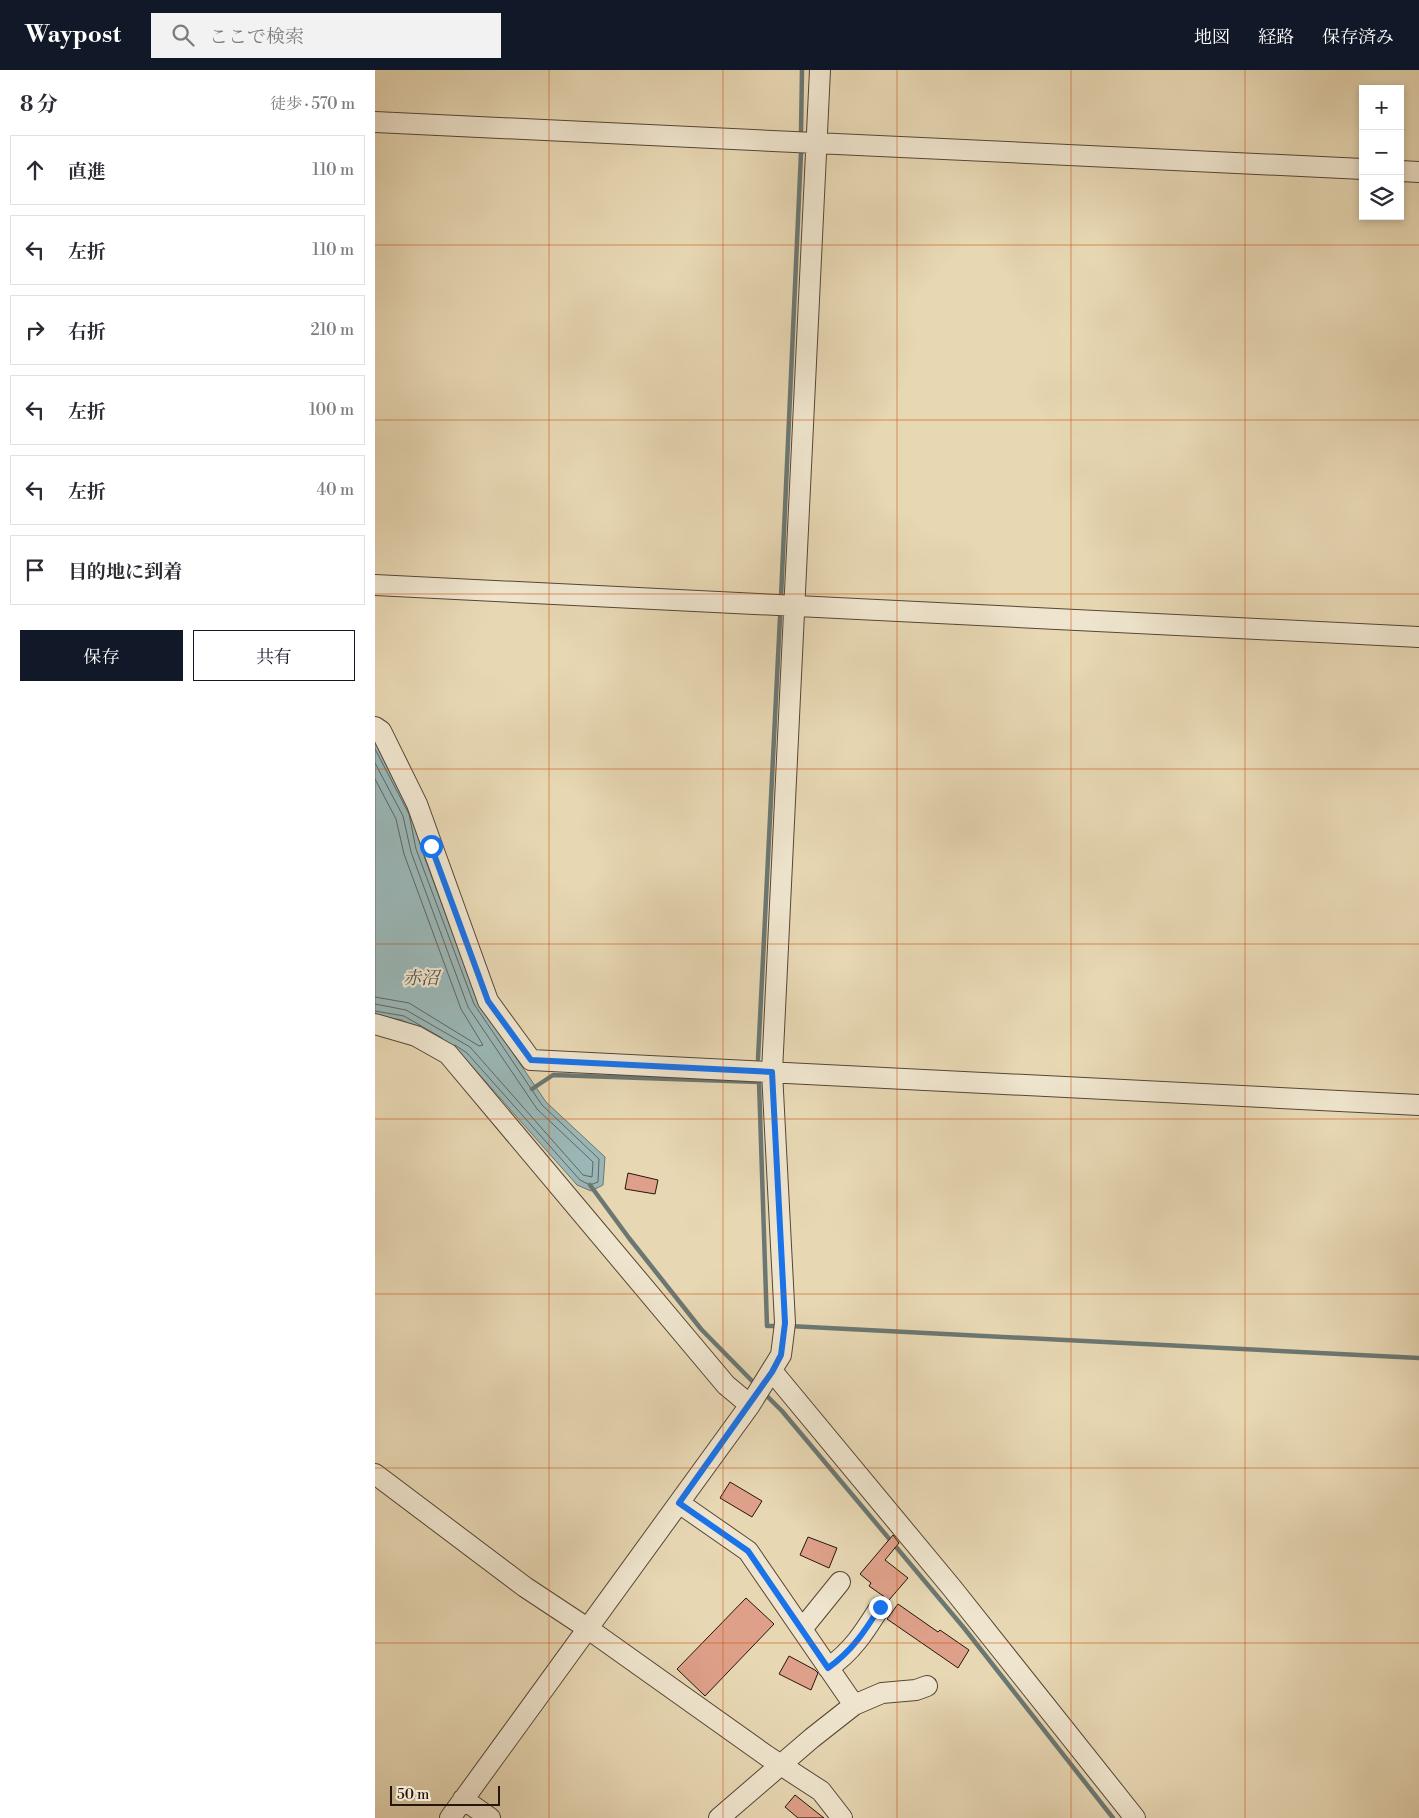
<!DOCTYPE html>
<html lang="ja">
<head>
<meta charset="utf-8">
<style>
  :root { --surface:#fff; --page:#f2f2f3; --text:#2b2b33; --muted:#7c7c81; --line:#e1e1e2; --accent:#111827 }
  body { margin:0; font-family:"Libre Bodoni","Noto Serif JP",serif; background:var(--page); color:var(--text) }
  .controls { position:absolute; right:15px; top:15px; display:grid; overflow:hidden; border-radius:0px; box-shadow:0 2px 8px #0003 }
  .controls button { width:45px; height:45px; display:grid; place-items:center; padding:0; border:0; border-bottom:1px solid var(--line); background:var(--surface); color:var(--text); font:25px sans-serif }
  .scale { position:absolute; left:15px; bottom:12px; width:110px; box-sizing:border-box; padding-left:5px; border:2px solid #25160b; border-top:0; font-size:14px; line-height:18px; white-space:nowrap; color:#25160b; -webkit-text-stroke:4px #efe5ce; paint-order:stroke }
  .stop { position:absolute; width:15px; height:15px; margin:-11px; border:4px solid #1a73e8; border-radius:50%; background:#fff }
  .stop.end { background:#1a73e8; border-color:#fff; box-shadow:0 1px 5px #0008 }
  .list { margin:0; padding:0; list-style:none }
  h2 { display:flex; justify-content:space-between; align-items:center; height:65px; margin:0; padding:0 20px; font-size:21px }
  h2 small { font-size:16px; font-weight:400; color:var(--muted) }
  .list li { display:grid; grid-template-columns:32px 1fr auto; gap:15px; align-items:center; box-sizing:border-box; height:70px; margin:0 10px 10px; padding:0 10px; border:1px solid var(--line); border-radius:0px }
  .list b { display:block; font-size:19px; white-space:nowrap }
  .list em { font-size:16px; font-style:normal; color:var(--muted) }
  .actions { display:flex; gap:10px; padding:15px 20px }
  .actions a { flex:1; padding:11px 0; border:1px solid var(--accent); border-radius:0px; text-align:center; font-size:18px; color:var(--accent) }
  .actions .main { background:var(--accent); color:#fff }
  .icon { flex:none; width:28px; height:28px; fill:none; stroke:currentColor; stroke-width:2; stroke-linecap:round; stroke-linejoin:round }
  .map { position:relative; flex:none; width:1044px; height:1748px; overflow:hidden }
  header { display:flex; align-items:center; gap:30px; box-sizing:border-box; height:70px; padding:0 25px; background:var(--accent); color:#fff }
  header strong { font-size:24px }
  nav { display:flex; gap:28px; margin-inline-start:auto; font-size:18px }
  .search { width:350px; height:45px; background:var(--page); display:flex; align-items:center; gap:12px; box-sizing:border-box; padding:0 18px; border-radius:0px; color:var(--muted); font-size:19px }
  main { display:flex }
  aside { flex:1; background:var(--surface) }
  .map>svg:first-child { display:block }
</style>
</head>
<body>
<header>
<strong>Waypost</strong>
<div class="search"><svg class="icon" aria-label="search" viewBox="0 0 24 24"><circle cx="10" cy="10" r="6"/><path d="M15 15l6 6"/></svg>ここで検索</div>
<nav><a>地図</a><a>経路</a><a>保存済み</a></nav>
</header>
<main>
<aside>
<h2>8 分<small>徒歩 · 570 m</small></h2>
<ul class="list">
<li><svg class="icon" aria-label="ahead" viewBox="0 0 24 24"><path d="M12 20V5M6 11l6-6 6 6"/></svg><div><b>直進</b></div><em>110 m</em></li>
<li><svg class="icon" aria-label="left" viewBox="0 0 24 24"><path d="M17 20v-9H6M10 6l-5 5 5 5"/></svg><div><b>左折</b></div><em>110 m</em></li>
<li><svg class="icon" aria-label="right" viewBox="0 0 24 24"><path d="M7 20v-9h11M14 6l5 5-5 5"/></svg><div><b>右折</b></div><em>210 m</em></li>
<li><svg class="icon" aria-label="left" viewBox="0 0 24 24"><path d="M17 20v-9H6M10 6l-5 5 5 5"/></svg><div><b>左折</b></div><em>100 m</em></li>
<li><svg class="icon" aria-label="left" viewBox="0 0 24 24"><path d="M17 20v-9H6M10 6l-5 5 5 5"/></svg><div><b>左折</b></div><em>40 m</em></li>
<li><svg class="icon" aria-label="arrive" viewBox="0 0 24 24"><path d="M6 21V4h12l-3 4 3 4H6"/></svg><div><b>目的地に到着</b></div></li>
</ul>
<div class="actions"><a class="main">保存</a><a>共有</a></div>
</aside>
<div class="map">
<svg width="1044" height="1748" viewBox="0 0 1044 1748">
  <rect width="100%" height="100%" fill="#e7d7b3"/>
  <filter id="stains"><feTurbulence type="fractalNoise" baseFrequency=".004" numOctaves="4"/><feColorMatrix values="0 0 0 0 .2 0 0 0 0 .09 0 0 0 0 .02 0 0 0 .5 -.17"/></filter>
  <radialGradient id="worn" r=".72"><stop offset=".6" stop-color="#630" stop-opacity="0"/><stop offset="1" stop-color="#630" stop-opacity=".3"/></radialGradient>
  <path fill="#9ab7b7" stroke="#6b7772" d="M0,668l38,74 8,36 57,154 68,100 59,55 -2,28 -12,6 -14,-6 -114,-129 -61,-36 -27,-5z"/>
  <g fill="none" stroke-linecap="round" stroke-linejoin="round">
    <path stroke="#606661" stroke-width="1" d="M0,679l34,65 7,35 58,155 68,101 57,54 -1,23 -8,3 -10,-5 -113,-127 -12,-8
      M0,693l28,53 8,36 57,155 69,102 56,53 -1,15 -9,-2 -113,-128 -64,-37 -31,-6
      M0,709l21,40 8,35 57,155 22,36 -4,1 -70,-43 -34,-6
      M0,941l29,5 38,22"/>
    <path stroke="#6b7772" stroke-width="4.5" d="M426,63l1,-63
      M406,527l20,-444
      M383,989l22,-442
      M157,1019l21,-14 206,7 8,244h11
      M215,1115l39,53 72,91 55,56
      M414,1256l630,32
      M388,1322l19,19 182,217 149,190"/>
  </g>
  <path fill="#dea089" stroke="#25160b" d="M253,1103l30,7 -3,14 -30,-5z
    M355,1412l32,19 -10,16 -32,-19z
    M518,1465l6,8 -14,17 23,18 -19,22 -20,-14 2,-3 -11,-9z
    M433,1467l29,11 -8,20 -29,-13z
    M371,1528l28,26 -69,72 -28,-27z
    M523,1534l40,28 2,-2 29,20 -11,18 -71,-49z
    M414,1586l26,14 3,3 -7,17 -32,-16z
    M420,1725l29,23h-26l-13,-11z"/>
  <g fill="none" stroke-linecap="round" stroke-linejoin="round">
    <defs>
      <path id="minor" d="M0,52l988,47
        M1025,101l19,1
        M0,515l1044,52
        M0,657l6,4 36,73 71,197 43,59 888,45
        M0,954l41,12 32,18 278,331 24,20
        M397,1301l180,217 183,230
        M0,1404l150,113 62,41 180,128 54,35 21,27
        M304,1433l69,48 106,154 28,-12 34,-3 11,-4
        M427,1559l38,-47
        M453,1598c24,-16 37,-37 52,-61
        M88,1729l27,19
        M75,1748l300,-413 31,-50 4,-32 -13,-251 48,-1002
        M344,1748l93,-80 42,-33"/>
    </defs>
    <use href="#minor" stroke="#564635" stroke-width="22"/>
    <use href="#minor" stroke="#efe5ce" stroke-width="20"/>
  </g>
  <g fill="none" stroke-linecap="round" stroke-linejoin="round">
    <path stroke="#1a73e8" stroke-width="6" d="M56,776l57,155 43,59 241,12 13,251 -4,32 -9,17 -93,131 69,48 80,117c24,-17 37,-37 52,-61"/>
  </g>
  <path fill="none" stroke="#cb4f0c" stroke-width="1" stroke-opacity="0.55" d="M174,0v1748M348,0v1748M522,0v1748M696,0v1748M870,0v1748M0,175h1044M0,350h1044M0,524h1044M0,699h1044M0,874h1044M0,1049h1044M0,1224h1044M0,1398h1044M0,1573h1044"/>
  <g text-anchor="middle" dominant-baseline="central" stroke-width="4.5" stroke-linejoin="round" paint-order="stroke">
    <g font-size="18" font-style="italic" fill="#4e4e47" stroke="#efe5ce">
      <text x="46" y="908">赤沼</text>
    </g>
  </g>
  <rect width="100%" height="100%" filter="url(#stains)"/>
  <rect width="100%" height="100%" fill="url(#worn)"/>
</svg>
<div class="controls">
<button>+</button>
<button>−</button>
<button><svg class="icon" aria-label="layers" viewBox="0 0 24 24"><path d="M12 4l9 5-9 5-9-5zM3 14l9 5 9-5"/></svg></button>
</div>
<div class="scale">50 m</div>
<div class="stop" style="left:56px;top:776px"></div>
<div class="stop end" style="left:505px;top:1537px"></div>
</div>
</main>
</body>
</html>
